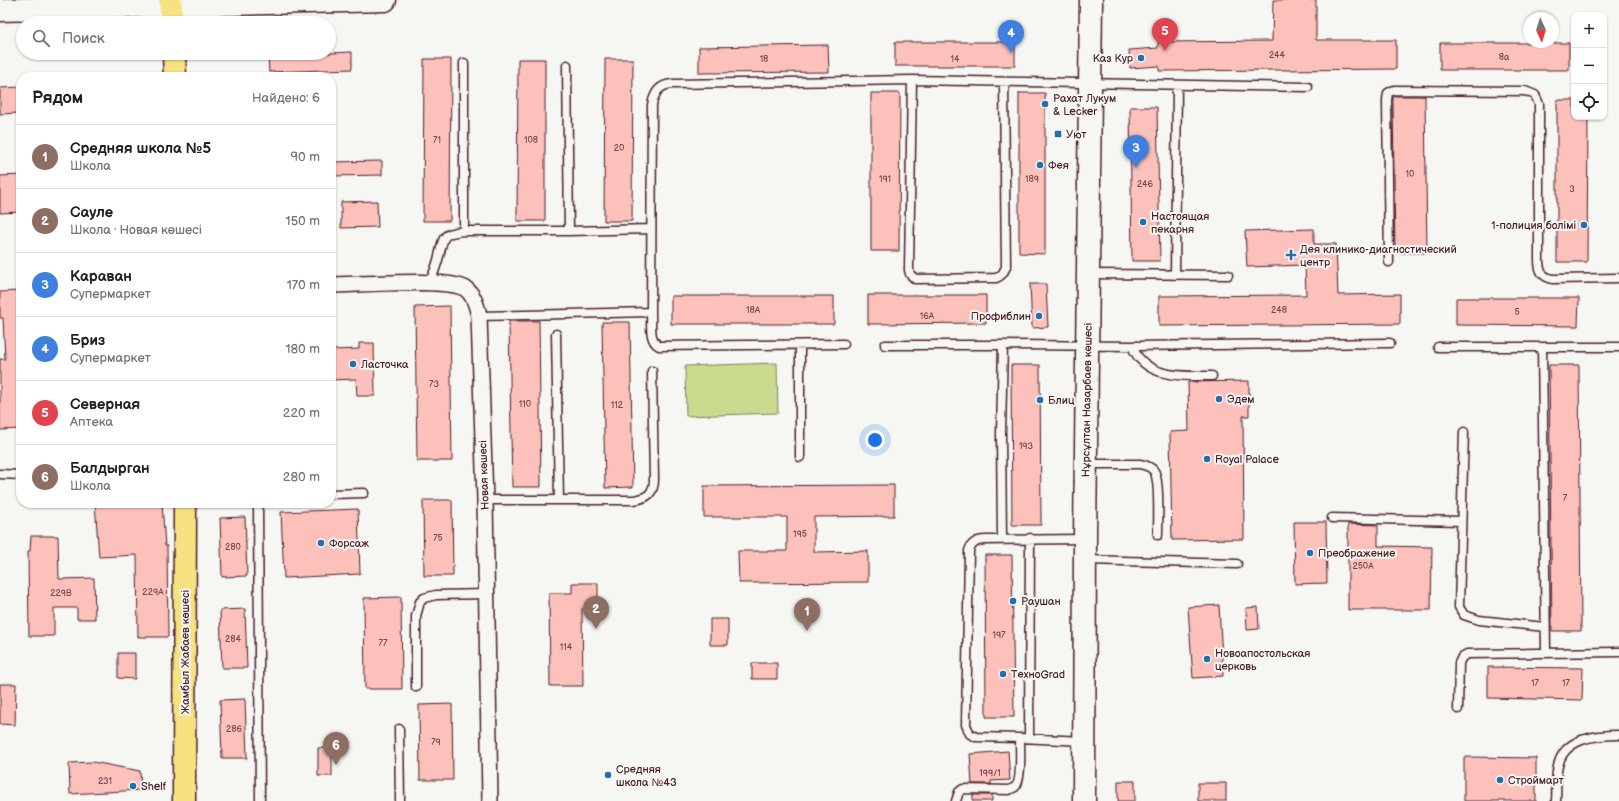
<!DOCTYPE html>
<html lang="ru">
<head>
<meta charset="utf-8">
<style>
  :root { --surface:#fff; --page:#f6f6f6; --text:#202124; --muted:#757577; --line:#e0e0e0; --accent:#1f6fb2 }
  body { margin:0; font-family:"Balsamiq Sans",sans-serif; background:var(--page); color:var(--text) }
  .controls { position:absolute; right:12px; top:12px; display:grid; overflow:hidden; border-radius:8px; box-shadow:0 1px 3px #0004 }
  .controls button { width:36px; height:36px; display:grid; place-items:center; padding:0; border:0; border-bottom:1px solid var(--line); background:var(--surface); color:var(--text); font:20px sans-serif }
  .compass { position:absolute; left:1523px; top:12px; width:36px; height:36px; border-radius:50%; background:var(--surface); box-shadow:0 1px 3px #0004; rotate:176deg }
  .you { position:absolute; left:875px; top:440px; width:14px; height:14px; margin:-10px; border:3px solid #fff; border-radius:50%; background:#1a73e8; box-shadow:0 0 0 6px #1a73e833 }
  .badge { display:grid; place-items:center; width:26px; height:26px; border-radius:50%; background:var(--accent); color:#fff; font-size:13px; font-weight:700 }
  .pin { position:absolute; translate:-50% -33px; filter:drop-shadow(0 1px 2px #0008) }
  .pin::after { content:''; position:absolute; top:21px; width:14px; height:12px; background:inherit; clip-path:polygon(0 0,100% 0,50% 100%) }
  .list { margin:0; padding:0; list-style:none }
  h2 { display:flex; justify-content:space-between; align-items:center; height:52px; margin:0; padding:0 16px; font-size:17px }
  h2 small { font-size:13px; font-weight:400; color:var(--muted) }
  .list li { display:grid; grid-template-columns:26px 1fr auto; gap:12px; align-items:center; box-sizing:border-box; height:64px; padding:0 16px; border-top:1px solid var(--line) }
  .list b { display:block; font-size:15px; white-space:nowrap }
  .list p { margin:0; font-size:13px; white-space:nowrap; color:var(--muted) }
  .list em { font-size:13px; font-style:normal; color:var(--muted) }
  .icon { flex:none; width:22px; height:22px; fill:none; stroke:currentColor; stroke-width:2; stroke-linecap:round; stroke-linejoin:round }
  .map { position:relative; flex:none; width:1619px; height:801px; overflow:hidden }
  .search { position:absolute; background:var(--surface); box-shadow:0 1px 3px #0004; left:16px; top:16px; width:320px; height:44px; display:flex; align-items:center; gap:10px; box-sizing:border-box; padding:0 14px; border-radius:22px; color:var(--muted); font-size:15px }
  .panel { position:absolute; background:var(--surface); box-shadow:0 1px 3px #0004; left:16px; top:72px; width:320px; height:436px; border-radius:16px }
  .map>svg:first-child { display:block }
</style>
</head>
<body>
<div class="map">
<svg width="1619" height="801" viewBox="0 0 1619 801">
  <rect width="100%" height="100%" fill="#f6f6f2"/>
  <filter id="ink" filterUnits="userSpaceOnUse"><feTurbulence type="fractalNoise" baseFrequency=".025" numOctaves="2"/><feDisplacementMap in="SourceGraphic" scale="8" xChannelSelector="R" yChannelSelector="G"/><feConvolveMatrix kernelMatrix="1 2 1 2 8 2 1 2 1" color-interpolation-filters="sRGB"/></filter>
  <g filter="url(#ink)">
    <path fill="#c9db8f" stroke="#8a7d5d" d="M777,363l1,50 -92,3 -1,-50z"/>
    <path fill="#fdc1bb" stroke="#4a1f2b" d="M1273,0h43v40h80v29l-237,2v-5l-29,2 -1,-18 29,-2v-6l114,-1z
      M895,42h120v24h-120z
      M1440,43h129v27h-129z
      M828,45l1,27 -130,1v-26z
      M352,52v17l-83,3 -1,-16z
      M424,59h27l-1,162h-27z
      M518,59h27v162h-28z
      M605,59h28l-1,162h-28z
      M21,87v26l-21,1v-26z
      M871,93h29l-1,158h-28z
      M1019,93h26v161l-26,-1z
      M1395,96h30l2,157h-32l-2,-155z
      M1557,100h17v17h14l-1,145h-30z
      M1130,107h27l3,154h-28z
      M382,161v14l-51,1v-14z
      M21,175v37l-21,1v-37z
      M377,201l1,26 -37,1v-26z
      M1314,229v15h22l2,51 62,-1v30l-241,2v-30l147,-1 -1,-30 -58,2 -2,-36z
      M1030,284h16l2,43 -16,1z
      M19,291l2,10v128l-21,1v-71h5l-2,-41h-3v-26z
      M868,295h118v28l-118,1z
      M671,296h163v28h-163z
      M1456,298h123l-1,28 -122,-1z
      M450,306l2,155h-35l-2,-154z
      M509,321h30l2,166h-29z
      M602,322h28l3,165 -28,1z
      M359,343h15l1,53h-18l-1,-17 -25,1v-30l28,-1z
      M1011,365h29l1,160h-29z
      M1549,365h30l2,266h-29z
      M1249,381v35h-6l1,123 -72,1 -2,-108 19,-1 -1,-49z
      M894,485v31l-80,1v35l54,-1v31l-129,1 -1,-32h49v-34h-83v-31z
      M423,500h29l1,76h-29z
      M95,503h67l3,43h2l1,91h-30l-1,-82 -38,2z
      M358,509l2,65 -76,4 -3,-66z
      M245,517l2,59 -25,1 -2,-59z
      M1294,522h32l1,61 -32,1z
      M1348,524l30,1v21l54,1 -1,63h-83z
      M31,536h27l1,43 35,-1 1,41h-18v-11h-23v28h-25l-1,-85h2z
      M985,555h27l2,162h-28z
      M572,583h26v26h-16l1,77h-33l-1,-93h23z
      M401,597l1,92h-37l-1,-91z
      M1219,605l4,71 -30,2 -5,-71z
      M1258,607l1,22 -12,1 -1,-22z
      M245,609l2,59h-25l-2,-58z
      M710,619h18v26h-18z
      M118,653h17v26l-17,-1z
      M752,663h25v16h-25z
      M1488,667l95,1 -1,32 -94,-2z
      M0,684h16l-1,41 -15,-1z
      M245,699l2,59h-25l-2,-58z
      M452,704l1,76h-33l-1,-75z
      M318,748h14v28h-14z
      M1008,751l2,29 -19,1v3h-19l-2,-30z
      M1464,757l72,1v43h-72z
      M93,762l47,9 1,19 -71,4 -1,-31z
      M1118,781h17v20h-17z
      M1198,783h28v18h-28z
      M973,795h19v6h-19z"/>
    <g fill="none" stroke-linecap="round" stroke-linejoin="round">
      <defs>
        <path id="service" d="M912,80l-3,190 1,4 5,5 81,-1c6,-2 7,-5 10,-11l-2,-185
          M464,231h105l-2,-166
          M569,231l82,-2
          M1389,262l-2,-162 1,-7 6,-3 131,1 10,4 4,9v156c0,11 3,17 14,19l66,-1
          M1090,274l138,1
          M1175,275l2,-190
          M430,283c3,-9 7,-18 9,-27 5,-19 2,-23 25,-25v-168
          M651,312l1,-207c2,-12 7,-20 20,-21l240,-4 396,7
          M479,316l172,-4c1,11 -3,28 8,34l185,-2
          M556,334l3,166
          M885,345h118
          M1132,346l258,-3
          M1438,347h181
          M1542,347l4,305
          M1464,432l-5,175 5,8 15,5 66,7
          M800,457v-112
          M1086,464h54c5,1 11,3 14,7 6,9 4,51 4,64
          M0,474l21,1
          M331,494l33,-1
          M485,500h149c14,-2 20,-7 20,-21l-2,-108
          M258,503l2,298
          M1332,518l129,3
          M1002,539l-1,-106 2,-88 129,1c13,33 51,30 80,30
          M1085,560l152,4
          M416,687v-71l4,-14 4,-4 12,-3 51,-1
          M1458,709l1,-46 3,-6 5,-3 152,-2
          M399,729l1,72
          M1020,738l-44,-1 -6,-3 -4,-9 3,-174c2,-8 9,-11 16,-11l99,-1
          M1029,738l1,-200
          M956,801l3,-9 4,-3 46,1c1,-1 5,-2 6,-3 7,-5 5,-39 5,-49l64,3
          M1556,801c1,-11 -1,-24 2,-35 6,-28 37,-31 61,-31"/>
        <path id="minor" d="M331,285c25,0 117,-8 135,4 8,6 11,17 13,27l6,184 5,301"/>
        <path id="secondary" d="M0,10l385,-10
          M1084,801l1,-262 6,-539"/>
        <path id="primary" d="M170,0l2,23
          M174,53l1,24
          M184,801l1,-298"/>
      </defs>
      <use href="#service" stroke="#4a1f2b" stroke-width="11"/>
      <use href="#minor" stroke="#4a1f2b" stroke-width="18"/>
      <use href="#secondary" stroke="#4a1f2b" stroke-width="25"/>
      <use href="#primary" stroke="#4a1f2b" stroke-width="25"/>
      <use href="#service" stroke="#f6f6f2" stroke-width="8"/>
      <use href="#minor" stroke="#f6f6f2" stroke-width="15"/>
      <use href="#secondary" stroke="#f6f6f2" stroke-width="22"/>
      <use href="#primary" stroke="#f6e281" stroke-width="22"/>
    </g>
  </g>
  <g fill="#1f6fb2" stroke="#f6f6f2" stroke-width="1.5">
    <circle cx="1141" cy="58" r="4"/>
    <circle cx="1045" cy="104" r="4"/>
    <rect x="1054" y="130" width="8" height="8" rx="2"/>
    <circle cx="1040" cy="165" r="4"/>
    <circle cx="1143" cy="222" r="4"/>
    <circle cx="1584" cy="225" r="4"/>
    <path d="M1289 249h4v4h4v4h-4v4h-4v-4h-4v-4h4z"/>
    <circle cx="1039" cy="316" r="4"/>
    <circle cx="353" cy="364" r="4"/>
    <circle cx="1219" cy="399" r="4"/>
    <circle cx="1040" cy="400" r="4"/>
    <circle cx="1207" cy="459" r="4"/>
    <circle cx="321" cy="543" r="4"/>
    <circle cx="1310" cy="553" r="4"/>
    <circle cx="1013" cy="601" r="4"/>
    <circle cx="1207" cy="659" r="4"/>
    <circle cx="1003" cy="674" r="4"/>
    <circle cx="608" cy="775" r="4"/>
    <circle cx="1500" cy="780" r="4"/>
    <circle cx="133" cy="786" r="4"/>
  </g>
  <g text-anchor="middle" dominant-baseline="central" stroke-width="4" stroke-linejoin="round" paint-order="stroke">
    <g font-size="9" fill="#77484f">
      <text x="1277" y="55">244</text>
      <text x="1504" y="57">8а</text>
      <text x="764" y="59">18</text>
      <text x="955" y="59">14</text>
      <text x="437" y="140">71</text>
      <text x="531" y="140">108</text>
      <text x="619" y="148">20</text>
      <text x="1410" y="174">10</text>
      <text x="885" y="179">191</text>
      <text x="1032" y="179">189</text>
      <text x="1145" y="184">246</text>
      <text x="1572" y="189">3</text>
      <text x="753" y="310">18А</text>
      <text x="1279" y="310">248</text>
      <text x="1517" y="312">5</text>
      <text x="927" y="316">16А</text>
      <text x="434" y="384">73</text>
      <text x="525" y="404">110</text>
      <text x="617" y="405">112</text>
      <text x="1026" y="446">193</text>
      <text x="1565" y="498">7</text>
      <text x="800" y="534">195</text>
      <text x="438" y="538">75</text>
      <text x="233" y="547">280</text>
      <text x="1363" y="566">250А</text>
      <text x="153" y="592">229А</text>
      <text x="61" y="593">229В</text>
      <text x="999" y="635">197</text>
      <text x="233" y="639">284</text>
      <text x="383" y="643">77</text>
      <text x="566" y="647">114</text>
      <text x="1535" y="683">17</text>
      <text x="1566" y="683">17</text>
      <text x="234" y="729">286</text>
      <text x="436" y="742">79</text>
      <text x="990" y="773">199/1</text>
      <text x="105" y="781">231</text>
    </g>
    <g font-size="11" fill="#4a1f2b" stroke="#f6f6f2" text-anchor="start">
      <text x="1133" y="58" text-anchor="end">Каз Кур</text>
      <text x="1053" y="98">Рахат Лукум<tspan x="1053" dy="13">&amp; Lecker</tspan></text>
      <text x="1066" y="134">Уют</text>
      <text x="1048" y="165">Фея</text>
      <text x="1151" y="216">Настоящая<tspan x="1151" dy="13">пекарня</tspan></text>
      <text x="1576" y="225" text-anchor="end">1-полиция болiмi</text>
      <text x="1300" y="249">Дея клинико-диагностический<tspan x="1300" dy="13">центр</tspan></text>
      <text x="1031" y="316" text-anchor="end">Профиблин</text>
      <text x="361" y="364">Ласточка</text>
      <text x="1227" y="399">Эдем</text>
      <text x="1048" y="400">Блиц</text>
      <text x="1215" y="459">Royal Palace</text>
      <text x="329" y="543">Форсаж</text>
      <text x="1318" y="553">Преображение</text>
      <text x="1021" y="601">Раушан</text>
      <text x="1215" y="653">Новоапостольская<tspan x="1215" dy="13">церковь</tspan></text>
      <text x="1011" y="674">ТехноGrad</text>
      <text x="616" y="769">Средняя<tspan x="616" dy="13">школа №43</tspan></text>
      <text x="1508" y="780">Строймарт</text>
      <text x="141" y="786">Shelf</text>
    </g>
    <g font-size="11" fill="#4a1f2b" stroke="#f6f6f2">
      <text transform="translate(1087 400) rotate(-89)">Нұрсұлтан Назарбаев көшесі</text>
      <text transform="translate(484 475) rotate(-92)">Новая көшесі</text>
      <text transform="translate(185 652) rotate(-90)">Жамбыл Жабаев көшесі</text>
    </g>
  </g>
</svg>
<div class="controls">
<button>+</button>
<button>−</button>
<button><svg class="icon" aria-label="locate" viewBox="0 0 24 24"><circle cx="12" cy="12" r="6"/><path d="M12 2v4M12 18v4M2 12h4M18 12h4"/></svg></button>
</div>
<svg class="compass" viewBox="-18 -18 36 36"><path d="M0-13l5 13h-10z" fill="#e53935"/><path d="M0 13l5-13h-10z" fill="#757577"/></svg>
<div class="you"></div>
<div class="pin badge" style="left:807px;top:631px;background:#8d6e63">1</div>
<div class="pin badge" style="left:596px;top:629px;background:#8d6e63">2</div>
<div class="pin badge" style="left:1136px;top:168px;background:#3f7fe0">3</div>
<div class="pin badge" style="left:1011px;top:53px;background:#3f7fe0">4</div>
<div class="pin badge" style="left:1165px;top:51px;background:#e0444e">5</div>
<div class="pin badge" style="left:336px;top:765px;background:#8d6e63">6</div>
<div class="search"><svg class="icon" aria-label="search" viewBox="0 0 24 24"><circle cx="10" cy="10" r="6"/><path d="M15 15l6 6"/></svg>Поиск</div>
<section class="panel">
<h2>Рядом<small>Найдено: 6</small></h2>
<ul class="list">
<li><span class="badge" style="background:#8d6e63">1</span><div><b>Средняя школа №5</b><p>Школа</p></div><em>90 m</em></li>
<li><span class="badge" style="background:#8d6e63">2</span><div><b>Сауле</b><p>Школа · Новая көшесі</p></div><em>150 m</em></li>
<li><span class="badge" style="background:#3f7fe0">3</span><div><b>Караван</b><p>Супермаркет</p></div><em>170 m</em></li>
<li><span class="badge" style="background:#3f7fe0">4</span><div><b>Бриз</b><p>Супермаркет</p></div><em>180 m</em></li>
<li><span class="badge" style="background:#e0444e">5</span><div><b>Северная</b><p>Аптека</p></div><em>220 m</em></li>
<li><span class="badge" style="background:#8d6e63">6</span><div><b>Балдырган</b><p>Школа</p></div><em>280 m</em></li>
</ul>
</section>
</div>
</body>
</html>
